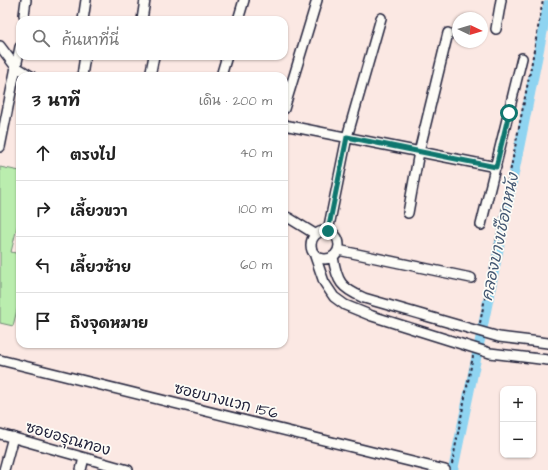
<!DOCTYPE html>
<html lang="th">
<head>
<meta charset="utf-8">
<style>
  :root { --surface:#fff; --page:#f6f6f6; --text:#222; --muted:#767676; --line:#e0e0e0 }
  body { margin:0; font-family:"Architects Daughter","Playpen Sans Thai",sans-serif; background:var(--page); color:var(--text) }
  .controls { position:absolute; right:12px; bottom:12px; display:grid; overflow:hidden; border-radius:8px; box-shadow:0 1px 3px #0004 }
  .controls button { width:36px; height:36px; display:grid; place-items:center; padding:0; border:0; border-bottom:1px solid var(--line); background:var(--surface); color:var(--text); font:20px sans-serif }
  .compass { position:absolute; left:452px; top:12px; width:36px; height:36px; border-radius:50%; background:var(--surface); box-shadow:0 1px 3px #0004; rotate:94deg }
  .stop { position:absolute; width:12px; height:12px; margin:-9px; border:3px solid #0f766e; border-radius:50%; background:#fff }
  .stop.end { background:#0f766e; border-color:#fff; box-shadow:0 1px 4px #0008 }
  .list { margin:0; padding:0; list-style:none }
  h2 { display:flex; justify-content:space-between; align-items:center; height:52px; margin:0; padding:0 16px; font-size:17px }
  h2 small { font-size:13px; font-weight:400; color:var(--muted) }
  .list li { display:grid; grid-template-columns:26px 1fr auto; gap:12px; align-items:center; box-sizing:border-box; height:56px; padding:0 16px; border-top:1px solid var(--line) }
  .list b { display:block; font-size:15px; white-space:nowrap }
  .list em { font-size:13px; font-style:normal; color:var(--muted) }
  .icon { flex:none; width:22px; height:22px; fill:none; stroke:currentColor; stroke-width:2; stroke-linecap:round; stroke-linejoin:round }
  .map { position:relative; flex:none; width:548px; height:470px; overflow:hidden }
  .search { position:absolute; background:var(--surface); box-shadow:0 1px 3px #0004; left:16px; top:16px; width:272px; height:44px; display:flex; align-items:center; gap:10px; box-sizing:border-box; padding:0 14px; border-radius:12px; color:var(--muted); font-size:15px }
  .panel { position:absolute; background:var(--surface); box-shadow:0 1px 3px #0004; left:16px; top:72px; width:272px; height:276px; border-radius:12px }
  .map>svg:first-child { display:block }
</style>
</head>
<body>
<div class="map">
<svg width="548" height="470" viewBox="0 0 548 470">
  <rect width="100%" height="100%" fill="#fbe8e3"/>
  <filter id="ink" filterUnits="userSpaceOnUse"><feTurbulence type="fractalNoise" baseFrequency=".025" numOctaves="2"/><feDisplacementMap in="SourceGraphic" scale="8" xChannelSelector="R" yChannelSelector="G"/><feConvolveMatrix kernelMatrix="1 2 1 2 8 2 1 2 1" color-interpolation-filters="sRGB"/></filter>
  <g filter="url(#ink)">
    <path fill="#baedae" stroke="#6e8874" d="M0,167l20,4v44l-9,37 9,2v44l-7,28 -13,-3z"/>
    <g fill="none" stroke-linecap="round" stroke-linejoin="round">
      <path stroke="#8fd4f1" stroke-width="10" d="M453,470l33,-159 62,-306"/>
      <defs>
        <path id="street" d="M24,15l2,-15
          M83,20l3,-20
          M142,20l3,-20
          M238,20l6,-20
          M496,29l5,-29
          M0,46l15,20 16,10
          M82,76l3,-20
          M150,76l4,-20
          M221,76l6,-20
          M284,109l33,-109
          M284,125l212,42
          M0,147l20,-100
          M408,213l11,-61 29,-119
          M284,216l5,2 26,16
          M481,225l41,-167
          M311 245a14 14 0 1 1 28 0a14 14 0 1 1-28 0Z
          M328,231l19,-94 34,-119
          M338,250l133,28
          M315,256l9,26 10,15 11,8 27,11 118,37 58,7
          M333,257c4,25 8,31 31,41l135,39 49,6
          M0,360l445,110
          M0,434l128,36
          M4,470l9,-33
          M81,470l3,-12"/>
      </defs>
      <use href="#street" stroke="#22223b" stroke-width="12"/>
      <path stroke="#22223b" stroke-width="2" stroke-dasharray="3 3" stroke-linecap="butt" d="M480,323l51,-256 12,-67
        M452,464l21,-108"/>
      <use href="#street" stroke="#fdfcf7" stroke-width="9"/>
    </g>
  </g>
  <g fill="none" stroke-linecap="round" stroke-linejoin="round" filter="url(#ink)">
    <path stroke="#0f766e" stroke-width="5" d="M328,231l19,-94 149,30 13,-54"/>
  </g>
  <g text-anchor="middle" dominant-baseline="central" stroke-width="3.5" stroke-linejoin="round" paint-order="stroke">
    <g font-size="15" fill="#22223b" stroke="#fdfcf7">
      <text transform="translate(226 401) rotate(14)">ซอยบางแวก 156</text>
      <text transform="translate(68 439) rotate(16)">ซอยอรุณทอง</text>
    </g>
    <g font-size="16" font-style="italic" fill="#435772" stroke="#fdfcf7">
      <text transform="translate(500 237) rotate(-78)">คลองบางเชือกหนัง</text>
    </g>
  </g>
</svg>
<div class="controls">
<button>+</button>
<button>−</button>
</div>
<svg class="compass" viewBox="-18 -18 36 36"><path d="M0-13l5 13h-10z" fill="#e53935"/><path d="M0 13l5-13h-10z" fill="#767676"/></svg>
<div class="stop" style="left:509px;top:113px"></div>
<div class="stop end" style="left:328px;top:231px"></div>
<div class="search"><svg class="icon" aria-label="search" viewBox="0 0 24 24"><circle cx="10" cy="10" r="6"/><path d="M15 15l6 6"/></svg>ค้นหาที่นี่</div>
<section class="panel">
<h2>3 นาที<small>เดิน · 200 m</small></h2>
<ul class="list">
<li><svg class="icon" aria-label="ahead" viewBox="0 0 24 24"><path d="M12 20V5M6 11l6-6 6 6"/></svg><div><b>ตรงไป</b></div><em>40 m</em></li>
<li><svg class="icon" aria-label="right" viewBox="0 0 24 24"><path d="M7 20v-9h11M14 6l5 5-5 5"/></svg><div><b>เลี้ยวขวา</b></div><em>100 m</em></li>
<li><svg class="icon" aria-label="left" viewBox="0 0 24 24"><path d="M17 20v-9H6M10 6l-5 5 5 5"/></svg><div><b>เลี้ยวซ้าย</b></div><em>60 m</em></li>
<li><svg class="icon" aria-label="arrive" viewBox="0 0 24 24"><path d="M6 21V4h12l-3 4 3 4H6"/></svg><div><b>ถึงจุดหมาย</b></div></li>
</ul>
</section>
</div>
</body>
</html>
